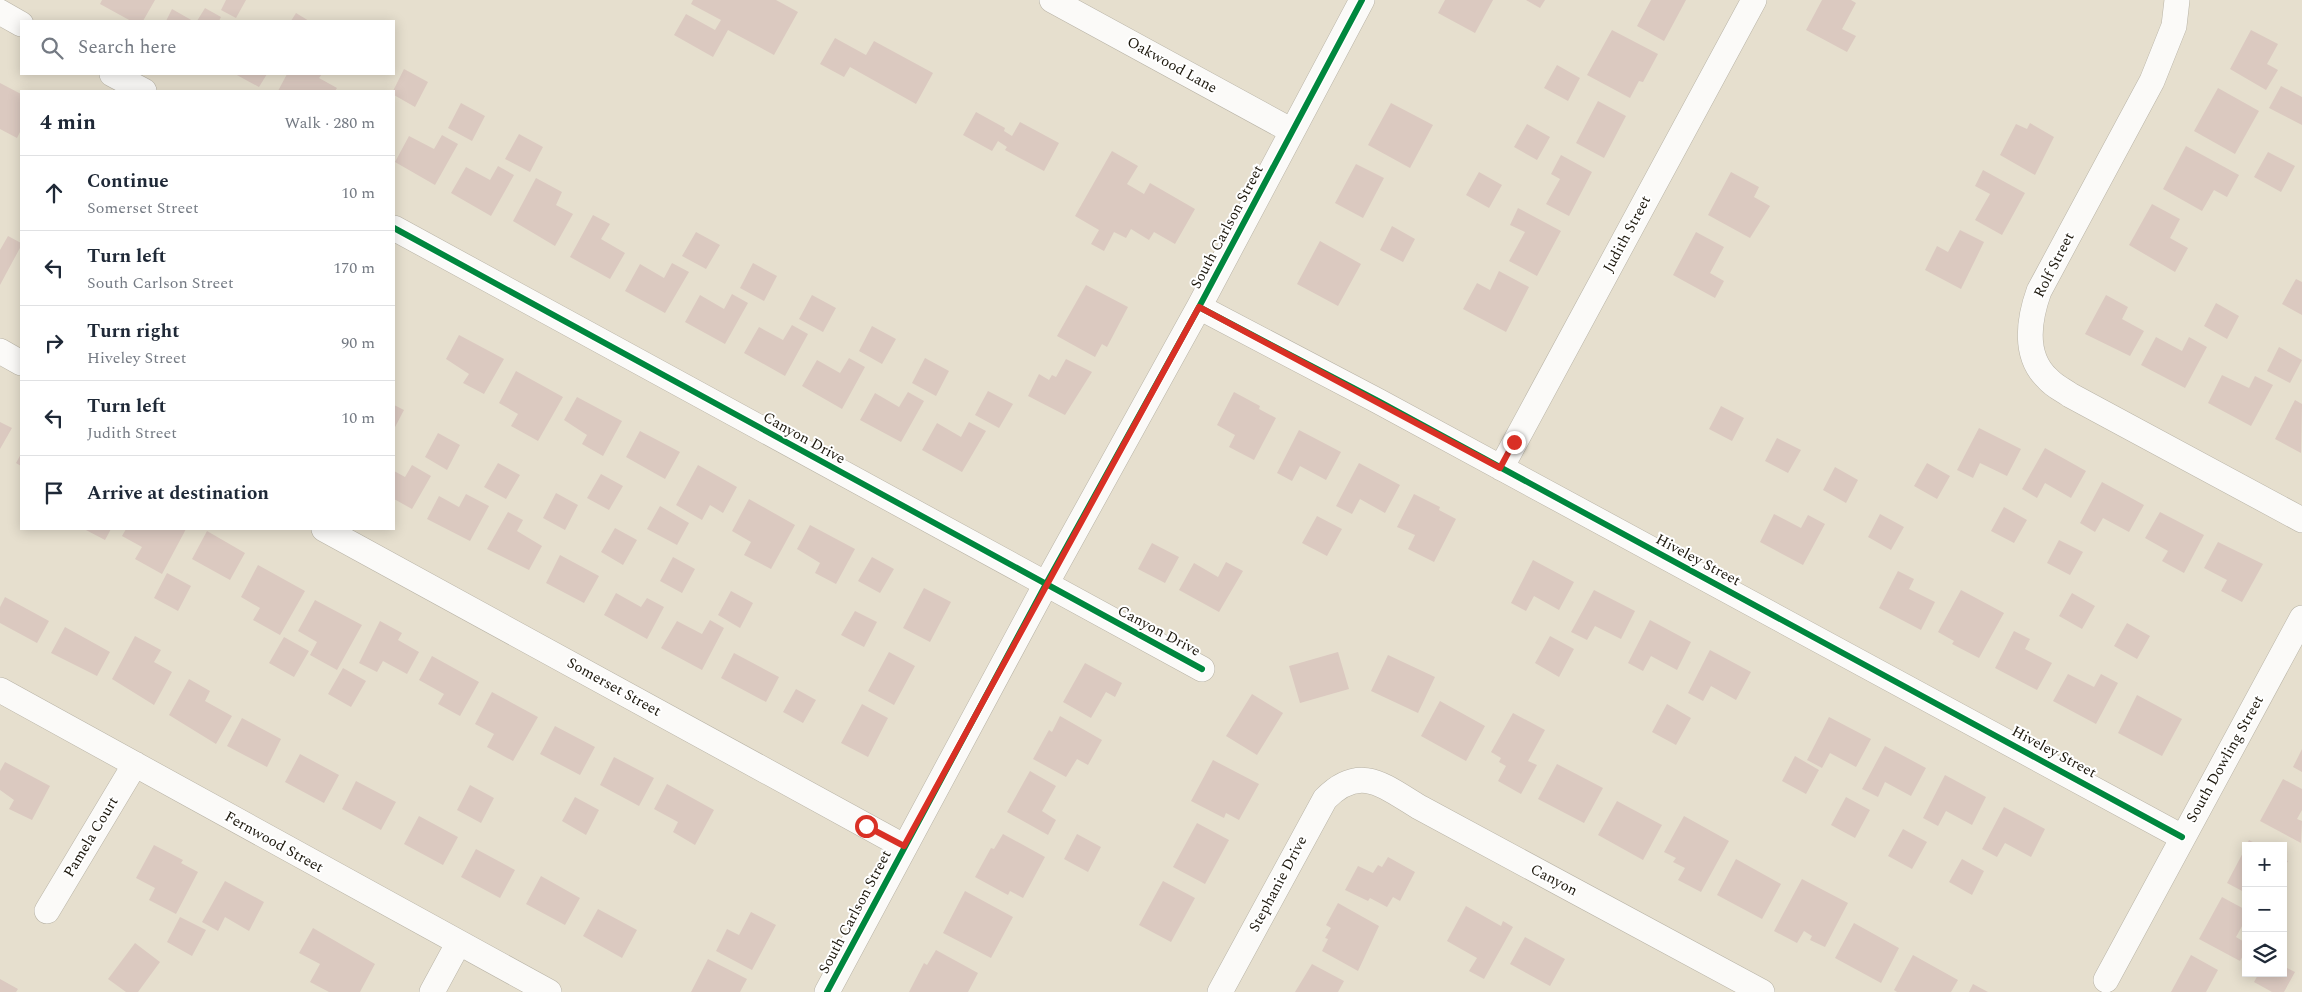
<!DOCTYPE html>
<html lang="en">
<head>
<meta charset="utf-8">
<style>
  :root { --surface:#fff; --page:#f6f6f7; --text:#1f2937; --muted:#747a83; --line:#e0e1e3 }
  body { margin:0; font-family:Spectral,serif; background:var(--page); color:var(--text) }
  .controls { position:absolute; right:15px; bottom:15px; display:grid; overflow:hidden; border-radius:0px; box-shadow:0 2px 12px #0003 }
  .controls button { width:45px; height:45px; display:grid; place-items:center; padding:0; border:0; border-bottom:1px solid var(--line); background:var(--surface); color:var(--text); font:25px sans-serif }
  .stop { position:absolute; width:15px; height:15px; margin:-11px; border:4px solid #d93025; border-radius:50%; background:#fff }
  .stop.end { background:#d93025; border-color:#fff; box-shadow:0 1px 5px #0008 }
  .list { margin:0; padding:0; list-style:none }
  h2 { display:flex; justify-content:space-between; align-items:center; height:65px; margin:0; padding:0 20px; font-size:21px }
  h2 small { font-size:16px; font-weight:400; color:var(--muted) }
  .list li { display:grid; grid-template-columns:32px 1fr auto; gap:15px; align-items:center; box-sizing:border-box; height:75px; padding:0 20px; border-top:1px solid var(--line) }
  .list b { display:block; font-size:19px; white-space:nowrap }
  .list p { margin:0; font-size:16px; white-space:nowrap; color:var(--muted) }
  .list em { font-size:16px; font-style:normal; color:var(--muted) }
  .icon { flex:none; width:28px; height:28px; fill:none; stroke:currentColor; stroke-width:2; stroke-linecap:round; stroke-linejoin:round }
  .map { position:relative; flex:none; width:2302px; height:992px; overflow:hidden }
  .search { position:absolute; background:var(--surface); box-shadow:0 2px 12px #0003; left:20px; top:20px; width:375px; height:55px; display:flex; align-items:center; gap:12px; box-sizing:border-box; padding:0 18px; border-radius:0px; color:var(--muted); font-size:19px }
  .panel { position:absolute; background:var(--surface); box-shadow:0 2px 12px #0003; left:20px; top:90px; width:375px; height:440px; border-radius:0px }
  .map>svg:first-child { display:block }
</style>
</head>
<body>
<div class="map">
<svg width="2302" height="992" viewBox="0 0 2302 992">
  <rect width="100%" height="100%" fill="#e6dfce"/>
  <path fill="#dbc9c0" d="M102,0h53l-12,21h-12l-31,-17z
    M226,0h20l-10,18 -15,-8z
    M693,0h83l22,12 -24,43 -46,-25 -15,27 -39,-22 12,-21 29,16 6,-10 -30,-16z
    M1445,0h48l-18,33 -37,-20z
    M1526,0h19l-5,8z
    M1651,0h35l-22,41 -27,-15z
    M1822,0h29l5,3 -14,26 14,7 -9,16 -41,-22z
    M205,8l16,9 -2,4h-22z
    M172,9l21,12h-27z
    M296,13l13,8h-18z
    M1612,30l46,24 -15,28 -4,-1 -9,17 -43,-23z
    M2251,30l27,14 -11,20 11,6 -12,20 -36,-21z
    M835,38l31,17 8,-14 59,32 -17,31 -66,-37 -6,10 -24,-13z
    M1557,65l23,13 -12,23 -24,-13z
    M404,69l24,13 -13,25 -21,-12 -1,-4z
    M235,74h32l-8,13z
    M287,74h35l-3,4 18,10 -2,3h-57z
    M0,83l21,11v36l-4,8 -17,-9z
    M2281,86l21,11v28l-33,-17z
    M2218,88l41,23 -24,43 -41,-23z
    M1598,101l28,15 -22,42 -28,-15z
    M461,103l24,13 -13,25 -24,-13z
    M1391,103l42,22 -23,43 -42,-23z
    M976,112l29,16 -1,3 8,5 8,-14 39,21 -15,28 -39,-21 2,-3 -9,-6 -6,10 -29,-16z
    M2030,123l24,14 -19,38 -35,-20 16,-31 11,5z
    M1527,124l23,13 -13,23 -23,-13z
    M519,134l24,13 -13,25 -25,-13z
    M442,135l16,9 -23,41 -40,-23 14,-26 25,13z
    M2186,146l53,29 -12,22 -13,-7 -12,21 -39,-22z
    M1112,151l26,15 -11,18 17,10 6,-11 45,26 -20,35 -21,-12 -5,8 -18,-11 -5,9 -12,-6 -10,19 -13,-7 8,-14 -24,-14z
    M2268,152l27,14 -14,26 -27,-15z
    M1561,155l31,17 -23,44 -23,-12 14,-25 -9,-5z
    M1356,164l28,14 -21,40 -28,-15z
    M498,166l16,9 -23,41 -40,-23 15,-26 24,13z
    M1983,170l42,23 -23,42 -27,-15 15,-26 -15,-8z
    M1479,172l23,13 -13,23 -23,-13z
    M1731,172l28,15 -5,10 16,9 -20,32 -42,-23z
    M536,178l26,14 -6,13 17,9 -18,32 -42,-25z
    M2152,204l28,15 -10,19 18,10 -13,24 -46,-27z
    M1518,208l43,23 -24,45 -28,-15 16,-29 -15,-7z
    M593,215l17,9 -9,15 24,14 -15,26 -40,-22z
    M1392,226l23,13 -12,23 -23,-12z
    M1960,230l24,12 -23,47 -36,-19 12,-24 11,6z
    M696,232l24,13 -14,24 -24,-13z
    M1696,232l28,15 -14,26 14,8 -9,17 -42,-23z
    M8,236l13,7v3l-21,39v-35z
    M1320,241l41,23 -23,42 -41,-22z
    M672,263l17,9 -24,41 -40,-22 15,-27 24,14z
    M753,263l24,13 -13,25 -24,-13z
    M1499,271l30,16 -23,45 -43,-23 14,-26 13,7z
    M2296,279l6,3v33l-20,-11z
    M1086,285l42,22 -21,40 -5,-3 -7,13 -38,-21z
    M732,294l16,9 -23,41 -40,-22 15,-27 24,14z
    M812,295l24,13 -13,24 -24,-13z
    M2106,295l22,12 -6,12 22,12 -14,25 -45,-22z
    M2216,303l23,13 -12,23 -23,-13z
    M792,325l16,9 -23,42 -41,-23 15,-26 24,13z
    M872,326l24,13 -14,25 -23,-13z
    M459,335l45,24 -20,35 -21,-11 6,-9 -23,-15z
    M2156,337l26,14 7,-14 18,10 -22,41 -44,-23z
    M2279,347l23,13 -12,23 -23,-12z
    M849,358l16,9 -23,42 -40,-23 15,-26 23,13z
    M925,358l24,13 -13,25 -24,-13z
    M1066,359l26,13 -27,43 -37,-19 11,-22 10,6 3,-5 4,2z
    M516,371l47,26 -25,44 -27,-15 7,-12 -19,-11z
    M2222,375l27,13 6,-12 18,9 -22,41 -43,-23z
    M988,391l25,13 -14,24 -24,-13z
    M908,392l16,9 -23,41 -41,-22 15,-27 24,14z
    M1234,392l26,14 -1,3 17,9 -22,42 -25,-13 6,-12 -18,-10z
    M577,397l45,24 -19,35 -21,-12 5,-9 -23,-15z
    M2295,400l7,4 -1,49 -26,-14z
    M394,405l10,5 -10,19z
    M1721,406l23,12 -12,23 -23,-12z
    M0,422l12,6 -12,21z
    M969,422l17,9 -24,41 -40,-22 15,-27 24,14z
    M1979,428l42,21 -14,27 -27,-13 -7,15 -16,-8z
    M1299,430l42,22 -15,28 -26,-14 -8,15 -15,-8z
    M640,431l40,21 -15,27 -39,-22z
    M438,433l22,12 -13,25 -22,-13z
    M1777,438l24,12 -13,23 -23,-12z
    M2045,448l41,23 -15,27 -26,-15 -8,15 -15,-9z
    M21,454v12l-5,-3z
    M498,463l22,12 -14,24 -22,-12z
    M1359,463l41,22 -15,28 -25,-14 -8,15 -16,-8z
    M1927,463l23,13 -13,23 -23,-13z
    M412,465l19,11 -19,33 -18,-10v-28l11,6z
    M698,465l39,22 -14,26 -13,-8 -8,15 -26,-15z
    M1835,467l23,13 -12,23 -23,-13z
    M601,474l22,12 -14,24 -22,-12z
    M2102,482l42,23 -15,27 -26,-14 -8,14 -15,-9z
    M556,493l22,12 -13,25 -22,-12z
    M466,494l23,12 -19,35 -43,-22 12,-23 20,11z
    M1414,494l26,13 -1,3 17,9 -22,43 -26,-13 7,-14 -18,-8z
    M749,499l46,26 -24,44 -27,-14 7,-13 -19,-11z
    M660,506l29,17 -12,22 -30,-16z
    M2004,507l23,13 -13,23 -23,-12z
    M508,512l15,8 -6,11 25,15 -13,24 -42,-21z
    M2160,512l44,23 -20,38 -22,-12 6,-10 -23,-13z
    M1774,514l27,14 7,-13 17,9 -22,41 -43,-23z
    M1880,514l24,13 -13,23 -23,-13z
    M1317,516l25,13 -15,27 -25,-13z
    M810,525l45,24 -19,35 -21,-11 5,-10 -23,-14z
    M615,528l22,12 -14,25 -22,-13z
    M84,529h27l-6,11z
    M126,529h60l-24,45 -27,-15 7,-12 -20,-11z
    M207,531l38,22 -15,27 -38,-21z
    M2059,540l24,12 -13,23 -23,-12z
    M2218,542l45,22 -21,38 -21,-11 6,-11 -23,-12z
    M1152,543l27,14 -14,26 -27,-14z
    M560,555l39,21 -15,27 -38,-20z
    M673,557l22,12 -13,24 -22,-12z
    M872,557l22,12 -14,24 -22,-12z
    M1533,560l41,22 -15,28 -25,-14 -8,15 -15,-8z
    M1226,562l17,9 -24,41 -40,-22 15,-27 24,14z
    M258,565l47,26 -25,44 -27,-15 7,-12 -19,-11z
    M1898,571l16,8 -5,10 26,13 -14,28 -42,-22z
    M167,573l24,13 -13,25 -24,-13z
    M924,588l27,14 -21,40 -27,-14z
    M1594,590l41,21 -14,28 -26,-13 -8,14 -16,-8z
    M1961,590l43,23 -25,45 -27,-14 2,-3 -16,-9z
    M731,591l22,12 -13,25 -22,-13z
    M616,593l25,14 6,-9 17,9 -17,32 -43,-24z
    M2072,593l23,13 -13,23 -23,-13z
    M5,597l44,24 -12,22 -37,-20v-16z
    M315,600l47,25 -25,45 -27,-15 7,-13 -19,-11z
    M855,611l22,11 -13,25 -23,-12z
    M710,620l14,8 -22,42 -41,-22 16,-27 25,13z
    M1650,620l41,22 -14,28 -26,-14 -8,15 -15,-8z
    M380,621l22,12 -4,7 21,12 -12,22 -24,-13 -6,11 -18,-9z
    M2127,623l23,13 -13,23 -23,-13z
    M65,627l45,25 -13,24 -46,-23z
    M2014,631l16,8 -5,10 27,14 -15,27 -42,-22z
    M135,636l26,14 -7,12 18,10 -18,33 -42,-26z
    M1550,636l24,13 -15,28 -24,-14z
    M284,637l25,14 -15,26 -25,-14z
    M1710,650l41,22 -15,28 -25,-14 -8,15 -15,-8z
    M889,652l26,14 -21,39 -26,-14z
    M1338,652l11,37 -49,14 -11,-37z
    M734,653l45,24 -13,25 -45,-24z
    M1388,655l47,22 -17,36 -47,-22z
    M432,656l47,26 -19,34 -22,-12 6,-10 -25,-14z
    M1085,663l37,20 -7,14 -9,-5 -15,26 -28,-16z
    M343,668l23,13 -15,26 -23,-13z
    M2068,674l26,13 7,-13 17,9 -22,41 -43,-23z
    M189,679l21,12 -5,10 27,15 -16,28 -47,-29z
    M796,689l20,11 -13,23 -20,-11z
    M492,692l46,25 -25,44 -26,-14 7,-13 -19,-10z
    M1252,694l31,19 -26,42 -31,-19z
    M2137,695l45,24 -20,37 -44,-23z
    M1440,701l45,25 -19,35 -45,-25z
    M862,704l26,14 -20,39 -27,-14z
    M1667,704l24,14 -15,27 -24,-13z
    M1513,713l32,17 -17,31 9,4 -16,29 -23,-13 8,-15 -7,-4 2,-4 -10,-6z
    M1060,716l42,24 -14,25 -11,-6 -11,18 -33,-18 16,-29 3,2z
    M1829,717l42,22 -15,28 -26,-14 -8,15 -15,-8z
    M242,718l39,21 -14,28 -40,-21z
    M555,726l40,21 -15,28 -40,-21z
    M1885,746l41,22 -15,28 -26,-14 -7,15 -16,-8z
    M2302,749v23l-9,-5z
    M300,754l39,21 -15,28 -39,-21z
    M1795,756l24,14 -13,24 -24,-13z
    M614,757l40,21 -15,28 -39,-21z
    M1213,760l46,24 -20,36 -13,-7 -2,5 -33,-17z
    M5,762l45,24 -18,34 -23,-11 5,-9 -14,-10v-19z
    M1557,764l46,24 -19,35 -46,-24z
    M1030,771l26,15 -14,25 14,9 -8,15 -41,-23z
    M1945,775l41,22 -14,28 -26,-14 -8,15 -15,-8z
    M2283,779l19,10v21l-5,9 5,2 -1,22 -41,-22z
    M356,781l40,21 -15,28 -39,-21z
    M667,784l47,26 -19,35 -22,-13 5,-10 -24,-13z
    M470,785l24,13 -13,25 -24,-13z
    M575,797l24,13 -13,25 -24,-14z
    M1846,797l24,13 -15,28 -24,-13z
    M1617,801l45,24 -19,35 -45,-25z
    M2004,807l41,22 -14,28 -26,-14 -8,14 -15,-8z
    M419,816l39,21 -15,28 -39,-21z
    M1684,816l45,25 -28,51 -23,-12 7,-12 -12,-6 3,-4 -12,-6z
    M1197,823l32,17 -24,44 -32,-17z
    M1903,829l24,13 -15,27 -24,-13z
    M1003,834l42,23 -22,41 -13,-7 -2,4 -33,-18 16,-29 3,1z
    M1077,834l24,13 -13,25 -24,-13z
    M2249,840l11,6h-14z
    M154,845l29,15 -2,3 17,9 -22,42 -27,-14 6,-12 -19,-10z
    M2246,847v46l-19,-10z
    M476,849l39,21 -15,28 -39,-21z
    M1388,857l27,15 -15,29 -7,-4 -6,10 -17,-9 -2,3 -23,-11 13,-24 15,7 5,-8 4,2z
    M1736,859l45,25 -19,35 -45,-24z
    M1962,859l22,12 -12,24 -23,-13z
    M2283,859l5,2 -5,9z
    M541,876l39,22 -15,27 -39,-21z
    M1802,879l46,24 -23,44 -15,-7 2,-4 -8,-5 -7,12 -23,-12z
    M225,881l39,21 -15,29 -24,-14 -7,14 -16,-9z
    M1163,881l32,17 -24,44 -32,-17z
    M965,891l48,26 -22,41 -48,-25z
    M2222,897l24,13v9l-10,18 10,6v7l-6,11 -41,-22z
    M1338,903l41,23 -21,45 -36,-20 6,-12 -3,-1 6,-10 -5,-3z
    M1466,906l35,20 2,-5 10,6 -29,52 -15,-8 8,-13 -30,-17z
    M598,909l39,21 -15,28 -39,-22z
    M751,912l25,13 -24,45 -36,-19 11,-22 12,6z
    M180,917l26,13 -14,26 -25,-14z
    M1854,923l45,25 -18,35 -46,-25z
    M313,928l62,36 -15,28h-31l-19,-10 10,-18 -21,-11z
    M1525,937l40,22 -15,27 -40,-22z
    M135,943l25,19 -22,30h-12l-18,-13z
    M936,950l42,23 -10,19h-59l15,-29 3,2z
    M1913,955l45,25 -7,12h-54l-3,-2z
    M2191,955l27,15 -12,22h-35z
    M708,959l39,20 -7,13h-49z
    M1312,964l32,17 -6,11h-43z
    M2283,966l12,6 -11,20h-12l-18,-10 5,-9h24z
    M0,979l18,10 -2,3h-16z
    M1973,984l15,8h-19z"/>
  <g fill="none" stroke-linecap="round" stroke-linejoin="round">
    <defs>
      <path id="street" d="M1052,0l240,131
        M2177,0l-3,26 -22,55 -113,210c-10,28 -16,65 9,88 6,7 15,11 22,16l232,125
        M0,12l21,12
        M112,74l32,17
        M394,228l808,441
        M1199,307l179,94 804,436
        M0,351l21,12
        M1501,468l253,-468
        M324,529l579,317
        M0,690l549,302
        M47,911l88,-147
        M2106,980l196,-362
        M432,992l26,-48
        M827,992l219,-408 153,-277 163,-307
        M1220,992l105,-193c35,-36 59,-13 94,8l343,185"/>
    </defs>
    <use href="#street" stroke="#b8b3a6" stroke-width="26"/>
    <use href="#street" stroke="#fbfaf8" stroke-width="25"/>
    <defs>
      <path id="cycleway" d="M394,228l808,441
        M1199,307l179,94 804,436
        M827,992l219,-408 153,-277 163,-307"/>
    </defs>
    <use href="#cycleway" stroke="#fff" stroke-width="9"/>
    <use href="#cycleway" stroke="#00873e" stroke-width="6"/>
  </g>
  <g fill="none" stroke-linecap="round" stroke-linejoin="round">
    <path stroke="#d93025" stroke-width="6" d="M866,826l38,20 295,-539 301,161 14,-26"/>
  </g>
  <g text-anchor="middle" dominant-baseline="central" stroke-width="4" stroke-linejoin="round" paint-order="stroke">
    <g font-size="15" fill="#1b160b" stroke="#fff">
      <text transform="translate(1172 65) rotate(29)">Oakwood Lane</text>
      <text transform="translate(1227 227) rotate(-62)">South Carlson Street</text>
      <text transform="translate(1627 234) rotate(-62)">Judith Street</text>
      <text transform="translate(2054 265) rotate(-63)">Rolf Street</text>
      <text transform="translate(804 438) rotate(29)">Canyon Drive</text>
      <text transform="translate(1698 560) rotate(28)">Hiveley Street</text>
      <text transform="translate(1159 631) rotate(28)">Canyon Drive</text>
      <text transform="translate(614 687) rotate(29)">Somerset Street</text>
      <text transform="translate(2054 752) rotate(28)">Hiveley Street</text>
      <text transform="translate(2225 759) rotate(-61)">South Dowling Street</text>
      <text transform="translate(91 837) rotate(-59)">Pamela Court</text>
      <text transform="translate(274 842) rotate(29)">Fernwood Street</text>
      <text transform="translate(1554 880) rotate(28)">Canyon</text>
      <text transform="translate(1278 884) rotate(-62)">Stephanie Drive</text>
      <text transform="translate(855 912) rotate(-62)">South Carlson Street</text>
    </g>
  </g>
</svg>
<div class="controls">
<button>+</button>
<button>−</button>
<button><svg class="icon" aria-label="layers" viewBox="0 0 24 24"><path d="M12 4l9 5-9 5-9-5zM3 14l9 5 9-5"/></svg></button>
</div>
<div class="stop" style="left:866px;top:826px"></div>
<div class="stop end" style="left:1514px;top:442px"></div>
<div class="search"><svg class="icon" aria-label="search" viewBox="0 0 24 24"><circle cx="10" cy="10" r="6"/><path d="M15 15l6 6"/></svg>Search here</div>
<section class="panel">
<h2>4 min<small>Walk · 280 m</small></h2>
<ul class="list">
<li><svg class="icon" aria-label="ahead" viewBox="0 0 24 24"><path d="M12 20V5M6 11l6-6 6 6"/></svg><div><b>Continue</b><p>Somerset Street</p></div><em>10 m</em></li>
<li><svg class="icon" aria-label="left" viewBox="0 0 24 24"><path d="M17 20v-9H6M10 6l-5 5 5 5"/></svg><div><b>Turn left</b><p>South Carlson Street</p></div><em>170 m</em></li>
<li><svg class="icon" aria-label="right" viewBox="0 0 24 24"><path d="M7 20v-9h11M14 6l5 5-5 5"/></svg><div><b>Turn right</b><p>Hiveley Street</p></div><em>90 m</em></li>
<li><svg class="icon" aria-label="left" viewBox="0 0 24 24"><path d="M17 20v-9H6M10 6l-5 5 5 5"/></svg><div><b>Turn left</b><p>Judith Street</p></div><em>10 m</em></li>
<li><svg class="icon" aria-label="arrive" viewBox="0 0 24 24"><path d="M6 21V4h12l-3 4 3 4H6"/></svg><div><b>Arrive at destination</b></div></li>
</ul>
</section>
</div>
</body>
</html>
